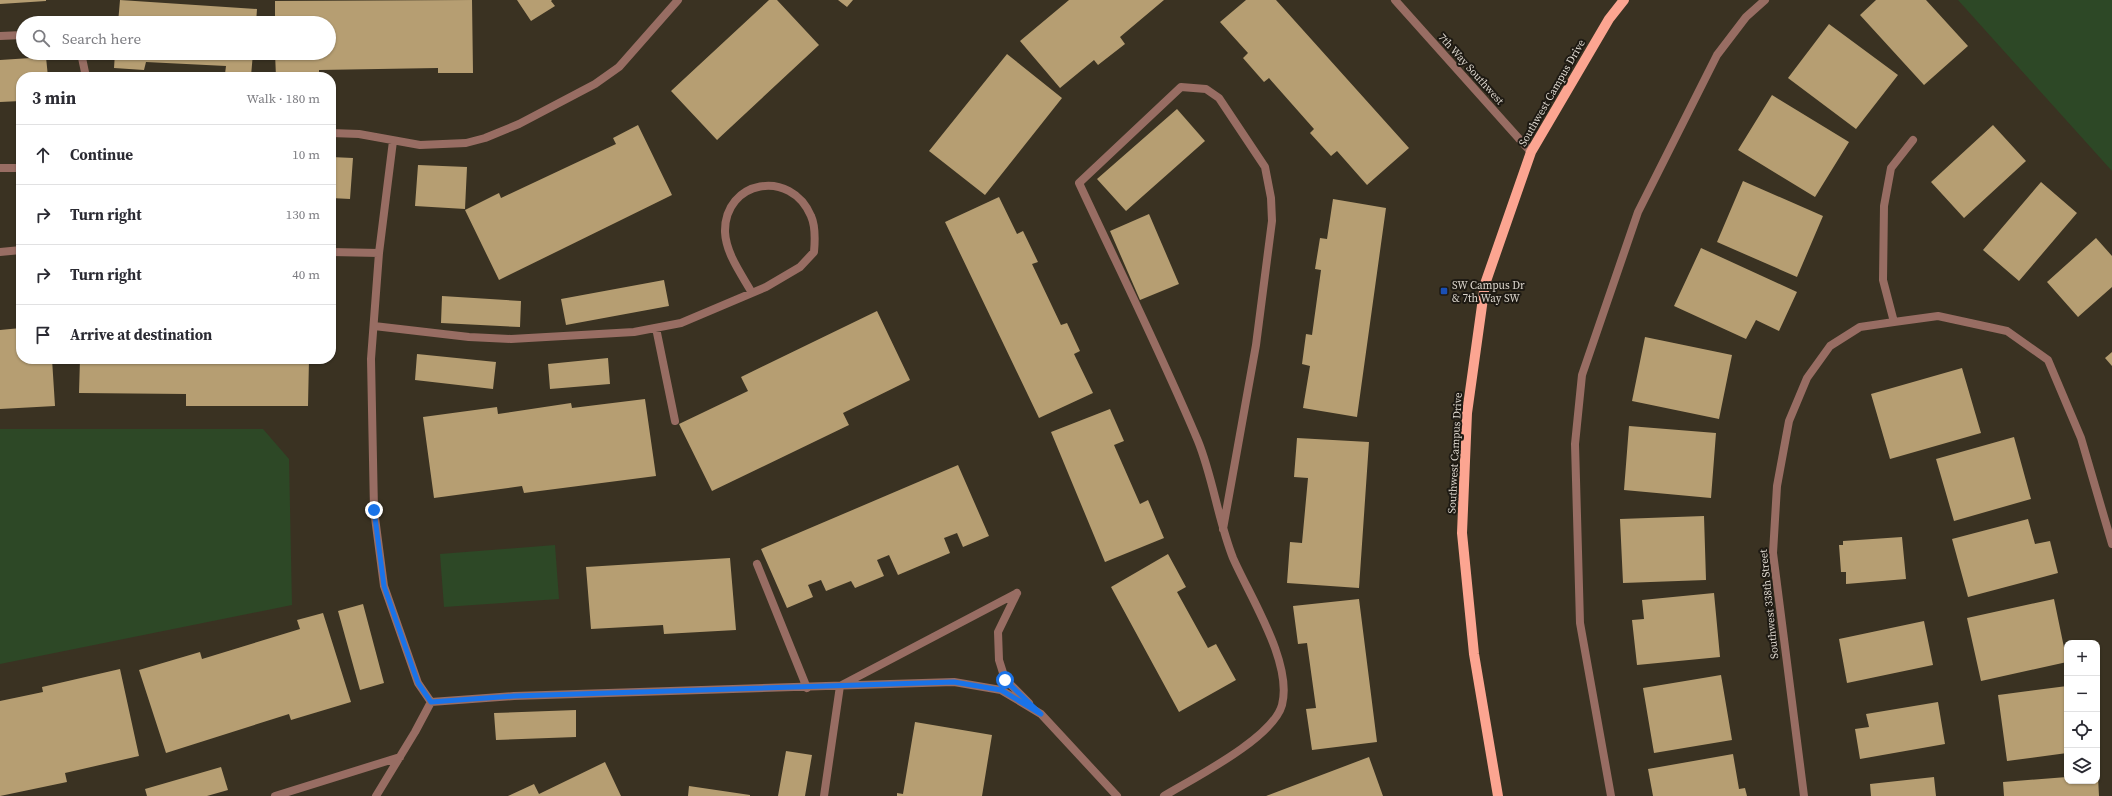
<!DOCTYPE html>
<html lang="en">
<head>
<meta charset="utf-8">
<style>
  :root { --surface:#fff; --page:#f7f7f7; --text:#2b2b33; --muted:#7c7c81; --line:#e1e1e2 }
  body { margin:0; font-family:"Source Serif 4",serif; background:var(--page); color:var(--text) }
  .controls { position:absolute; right:12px; bottom:12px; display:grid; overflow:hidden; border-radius:8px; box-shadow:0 1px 3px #0004 }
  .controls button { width:36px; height:36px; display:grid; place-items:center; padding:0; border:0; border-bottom:1px solid var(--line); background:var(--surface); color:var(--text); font:20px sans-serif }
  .stop { position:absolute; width:12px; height:12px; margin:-9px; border:3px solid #1a73e8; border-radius:50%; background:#fff }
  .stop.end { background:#1a73e8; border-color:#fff; box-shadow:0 1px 4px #0008 }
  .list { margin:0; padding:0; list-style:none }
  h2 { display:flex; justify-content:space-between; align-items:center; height:52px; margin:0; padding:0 16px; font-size:17px }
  h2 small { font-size:13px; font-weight:400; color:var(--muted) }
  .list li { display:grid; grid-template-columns:26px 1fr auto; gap:12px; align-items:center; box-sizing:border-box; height:60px; padding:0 16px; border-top:1px solid var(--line) }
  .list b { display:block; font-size:15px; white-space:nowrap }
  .list em { font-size:13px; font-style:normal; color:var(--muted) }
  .icon { flex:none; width:22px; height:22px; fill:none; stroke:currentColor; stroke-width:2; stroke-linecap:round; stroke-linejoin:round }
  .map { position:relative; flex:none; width:2112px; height:796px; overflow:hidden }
  .search { position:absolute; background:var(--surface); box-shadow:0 1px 3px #0004; left:16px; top:16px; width:320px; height:44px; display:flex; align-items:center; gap:10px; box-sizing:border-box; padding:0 14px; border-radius:22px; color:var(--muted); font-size:15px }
  .panel { position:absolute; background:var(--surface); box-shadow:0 1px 3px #0004; left:16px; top:72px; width:320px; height:292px; border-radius:16px }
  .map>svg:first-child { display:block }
</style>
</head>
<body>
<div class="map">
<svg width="2112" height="796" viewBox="0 0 2112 796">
  <rect width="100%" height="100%" fill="#3a3222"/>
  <path fill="#2d4826" d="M1958,0h154v171z
    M0,429h263l26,30 3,146 -292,59z
    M555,545l4,54 -115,8 -4,-53z"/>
  <path fill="#b69e72" d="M0,0h46v1l-46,3z
    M120,0l137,9 -1,14h-138z
    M472,0l1,73h-35v-5l-119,2v7h-43l-1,-24h54v-30h-54v-22z
    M517,0h35l-1,1 4,5 -24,15z
    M769,0h8l42,45 -102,95 -46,-49z
    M838,0h15l-6,7z
    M1069,0h95l-44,37 5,7 -27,21 -4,-5 -34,28 -40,-47z
    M1246,0h30l133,148 -42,37 -30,-34 -6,5 -21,-23 4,-4 -45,-51 -5,4 -21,-24 5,-5 -28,-31z
    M1876,0h50l42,46 -44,39 -64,-70z
    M1829,24l69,51 -42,54 -68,-51z
    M115,53h138l-2,23 -26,-2 1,-8 -80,-4 -2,8 -30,-2z
    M1007,54l55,44 -77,97 -56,-44z
    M46,57l2,20h-27v24l-21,1v-42z
    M1772,95l77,47 -34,55 -77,-47z
    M1177,109l28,32 -79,70 -29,-32z
    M638,125l34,70 -173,85 -34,-70 34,-17 2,5 115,-54 -3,-6z
    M1993,125l33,36 -62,57 -33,-36z
    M331,157l22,1 -3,41 -19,-1z
    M418,165l49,2 -2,42 -50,-3z
    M1743,181l80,35 -26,61 -80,-35z
    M2041,182l36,31 -58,68 -36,-31z
    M999,197l18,37 6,-3 15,31 -6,2 29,61 6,-2 13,28 -6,3 19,39 -54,25 -94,-196z
    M1333,199l53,9 -29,209 -54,-9 7,-42 -8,-2 4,-30 6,1 9,-65 -6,-1 5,-31 7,1z
    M1149,214l30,70 -39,16 -30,-69z
    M2096,238l16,18v31l-34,30 -31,-35z
    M1701,248l96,44 -18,39 -23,-11 -10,19 -72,-33z
    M664,280l5,26 -103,19 -5,-26z
    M442,296l79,5 -1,26 -79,-4z
    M877,311l33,69 -67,33 6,12 -137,66 -33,-67 69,-33 -7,-14z
    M21,328v31h31l3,47 -55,3v-79z
    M1645,337l87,18 -13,64 -87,-18z
    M2112,352v14l-7,-8z
    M417,354l79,8 -3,27 -78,-9z
    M608,358l2,26 -60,5 -2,-25z
    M80,359h229l-1,47h-122v-12l-107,-1z
    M1962,368l19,65 -91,26 -19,-65z
    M645,399l11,77 -132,17 -2,-7 -88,12 -11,-81 74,-10 1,7 73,-11 1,5z
    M1110,409l14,32 -10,4 26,59 8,-4 16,38 -59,24 -54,-130z
    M1629,426l87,7 -5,65 -87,-8z
    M2014,437l17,62 -77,22 -18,-62z
    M1297,438l72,4 -10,146 -72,-5 3,-41 12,1 6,-65 -14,-1z
    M958,465l31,71 -26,11 -6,-14 -13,5 6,15 -52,22 -9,-20 -12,5 7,16 -29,12 -4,-7 -25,10 -5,-11 -13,5 5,12 -26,11 -26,-59z
    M1704,516l2,64 -83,3 -3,-64z
    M2028,519l7,25 15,-3 8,32 -90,24 -16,-58z
    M1902,537l4,42 -60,5v-12h-5l-2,-27h4v-4z
    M1168,554l18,33 -9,5 31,56 8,-4 20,36 -57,32 -68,-125z
    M730,558l6,72 -72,4 -1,-9 -72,4 -5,-62z
    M1714,593l6,64 -83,8 -5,-45 12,-1 -2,-19z
    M1359,599l18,143 -65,8 -6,-41 10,-1 -9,-65 -9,1 -5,-38z
    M2054,599l13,63 -86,19 -14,-63z
    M363,604l21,79 -24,7 -22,-79z
    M323,613l28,89 -60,18 -2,-6 -123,39 -27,-83 61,-18 2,7 98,-30 -3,-9z
    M1924,621l9,44 -86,18 -8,-44z
    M120,669l19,87 -74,17 2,9 -67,14v-95l43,-9 -1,-5z
    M1721,675l11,65 -78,13 -11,-65z
    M2067,686v67l-60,8 -9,-66z
    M1938,702l7,42 -85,15 -5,-30 14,-2 -3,-13z
    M576,710v27l-80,3 -2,-27z
    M915,722l77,13 -10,61h-85v-3l6,1z
    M786,751l26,4 -7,41h-27z
    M1733,754l6,35 6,-1 2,8h-94l-5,-27z
    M1369,757l14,39h-117z
    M605,762l16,34h-113l26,-12 5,10z
    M221,767l7,23 -21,6h-60l-2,-7z
    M1934,777l2,19h-65l-1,-12z
    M2067,777v4h30l1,-4 1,19h-95l-1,-14z
    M689,786l61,9v1h-62z"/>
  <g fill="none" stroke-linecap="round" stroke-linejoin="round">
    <path stroke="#986d63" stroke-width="8" d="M0,36l23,-1
      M81,53l5,24
      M331,133l28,1 61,11 46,-2 19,-5 34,-14 76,-40 24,-17 59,-67
      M393,141l-14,112 -8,106 3,151 10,76 34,97 13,19 83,-6 440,-14 47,8 40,24 76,82
      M0,168h21
      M0,252l21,-2
      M331,252l48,1
      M374,326l95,11 42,2 123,-7 47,-9 85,-36 34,-20 14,-15c1,-11 2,-25 -3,-36 -20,-48 -87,-36 -86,16 1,22 17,43 27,61
      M656,328l19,93
      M757,564l50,124
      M1017,593l-19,39 1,28 6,19 24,24
      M275,796l125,-39
      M376,796l39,-64 16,-30
      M824,796l16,-110 177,-93
      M1164,796c30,-18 109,-58 118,-91 11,-42 -32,-108 -49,-147 -15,-38 -20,-80 -35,-117 -37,-88 -79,-172 -119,-258l102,-96 25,2 13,9 46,69 6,31 1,23 -16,124 -33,184
      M1611,796l-31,-173 -5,-179 7,-69 56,-163 79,-157 29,-38 19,-17"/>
    <path stroke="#986d63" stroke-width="8" d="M1395,0l136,152
      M1894,322l44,-6 69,15 41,29 33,78 31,106
      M1804,796l-31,-243 4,-67 12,-65 18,-43 23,-32 30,-19 34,-5 -11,-42 1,-74 7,-38 22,-28"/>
    <path stroke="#fca591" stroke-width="10" d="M1498,796l-24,-142 -12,-121 5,-120 18,-129 46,-132 78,-133 15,-19"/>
  </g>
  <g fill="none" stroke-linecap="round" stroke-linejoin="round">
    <path stroke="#1a73e8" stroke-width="5" d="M374,510l10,76 34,97 13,19 83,-6 440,-14 47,8 40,24 -36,-34"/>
  </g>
  <rect fill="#1a4fb4" stroke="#1e1a13" stroke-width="1.5" x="1440" y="287" width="8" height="8" rx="2"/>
  <g text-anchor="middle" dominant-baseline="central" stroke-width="4" stroke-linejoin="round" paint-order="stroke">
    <g font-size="11" fill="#ddd7ce" stroke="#1e1a13">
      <text transform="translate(1471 69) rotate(48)">7th Way Southwest</text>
      <text transform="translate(1552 93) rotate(-60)">Southwest Campus Drive</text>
      <text transform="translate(1455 453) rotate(-87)">Southwest Campus Drive</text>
      <text transform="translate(1769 604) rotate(-96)">Southwest 338th Street</text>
    </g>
    <g font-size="11" fill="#ddd7ce" stroke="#1e1a13" text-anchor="start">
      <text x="1452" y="285">SW Campus Dr<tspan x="1452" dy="13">&amp; 7th Way SW</tspan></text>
    </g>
  </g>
</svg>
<div class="controls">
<button>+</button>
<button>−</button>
<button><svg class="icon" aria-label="locate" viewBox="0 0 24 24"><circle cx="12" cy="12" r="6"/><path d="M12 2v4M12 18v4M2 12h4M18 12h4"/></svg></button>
<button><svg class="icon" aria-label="layers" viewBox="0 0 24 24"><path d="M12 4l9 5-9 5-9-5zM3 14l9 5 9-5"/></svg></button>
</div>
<div class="stop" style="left:1005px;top:680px"></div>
<div class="stop end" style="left:374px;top:510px"></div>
<div class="search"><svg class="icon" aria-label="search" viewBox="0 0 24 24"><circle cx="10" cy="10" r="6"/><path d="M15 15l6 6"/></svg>Search here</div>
<section class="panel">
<h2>3 min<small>Walk · 180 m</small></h2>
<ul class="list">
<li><svg class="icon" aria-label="ahead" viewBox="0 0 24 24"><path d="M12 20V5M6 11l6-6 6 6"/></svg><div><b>Continue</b></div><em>10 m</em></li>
<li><svg class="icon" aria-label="right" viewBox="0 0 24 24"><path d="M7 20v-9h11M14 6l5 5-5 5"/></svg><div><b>Turn right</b></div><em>130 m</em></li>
<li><svg class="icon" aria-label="right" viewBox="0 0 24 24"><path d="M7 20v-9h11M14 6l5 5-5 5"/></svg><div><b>Turn right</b></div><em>40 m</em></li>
<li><svg class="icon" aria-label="arrive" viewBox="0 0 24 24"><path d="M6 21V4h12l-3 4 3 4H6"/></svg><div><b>Arrive at destination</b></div></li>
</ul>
</section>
</div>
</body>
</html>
